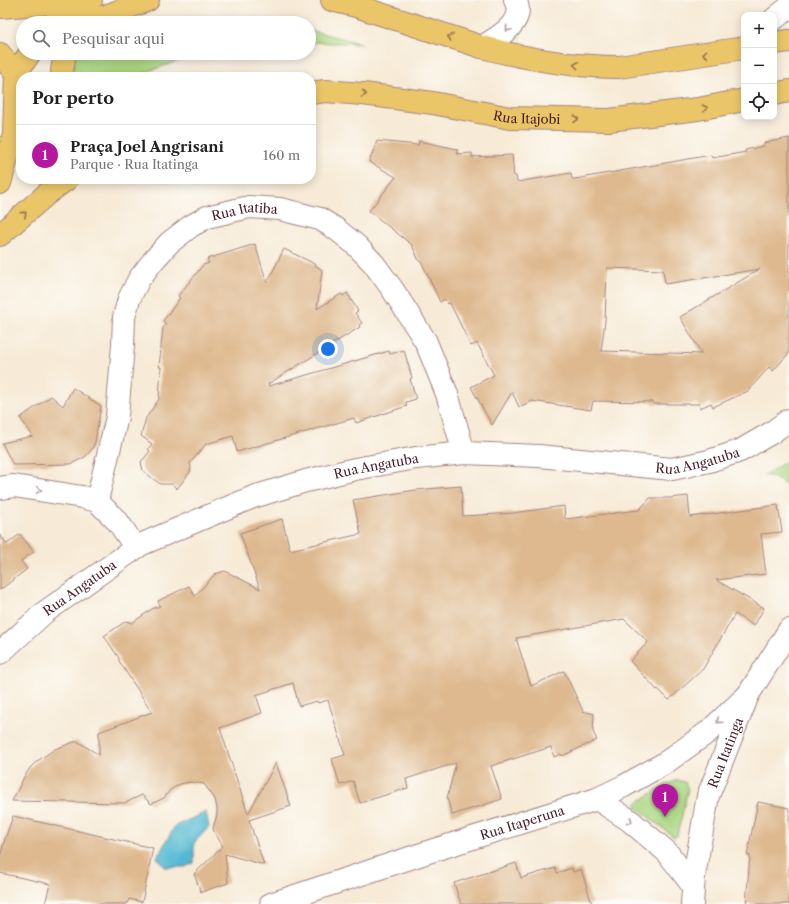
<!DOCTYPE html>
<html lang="pt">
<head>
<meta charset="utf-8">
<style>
  :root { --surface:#fff; --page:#f2f2f2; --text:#222; --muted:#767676; --line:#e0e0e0; --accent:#b5179e }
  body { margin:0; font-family:"Libre Caslon Text",serif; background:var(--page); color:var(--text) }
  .controls { position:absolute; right:12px; top:12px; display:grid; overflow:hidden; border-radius:8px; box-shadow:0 2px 10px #0003 }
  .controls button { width:36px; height:36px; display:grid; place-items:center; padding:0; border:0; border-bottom:1px solid var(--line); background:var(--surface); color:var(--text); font:20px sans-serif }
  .you { position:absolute; left:328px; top:349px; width:14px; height:14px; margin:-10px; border:3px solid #fff; border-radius:50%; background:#1a73e8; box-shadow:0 0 0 6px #1a73e833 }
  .badge { display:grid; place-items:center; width:26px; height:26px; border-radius:50%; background:var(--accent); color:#fff; font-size:13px; font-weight:700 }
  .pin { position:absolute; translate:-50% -33px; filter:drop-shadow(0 1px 2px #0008) }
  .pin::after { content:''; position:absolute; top:21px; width:14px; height:12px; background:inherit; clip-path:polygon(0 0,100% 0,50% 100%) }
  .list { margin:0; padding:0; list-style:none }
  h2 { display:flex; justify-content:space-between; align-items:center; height:52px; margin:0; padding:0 16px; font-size:17px }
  h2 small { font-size:13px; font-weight:400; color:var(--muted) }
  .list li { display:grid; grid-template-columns:26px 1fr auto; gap:12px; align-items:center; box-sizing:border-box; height:60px; padding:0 16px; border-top:1px solid var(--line) }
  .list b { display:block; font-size:15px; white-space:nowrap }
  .list p { margin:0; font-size:13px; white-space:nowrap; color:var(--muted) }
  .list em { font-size:13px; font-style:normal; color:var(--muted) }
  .icon { flex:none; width:22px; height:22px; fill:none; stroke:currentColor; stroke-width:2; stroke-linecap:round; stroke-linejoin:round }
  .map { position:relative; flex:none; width:789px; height:904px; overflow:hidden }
  .search { position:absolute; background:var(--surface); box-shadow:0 2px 10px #0003; left:16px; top:16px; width:300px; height:44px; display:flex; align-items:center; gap:10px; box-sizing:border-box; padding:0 14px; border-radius:22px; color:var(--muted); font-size:15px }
  .panel { position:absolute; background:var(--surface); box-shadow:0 2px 10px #0003; left:16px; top:72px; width:300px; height:112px; border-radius:16px }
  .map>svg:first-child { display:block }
</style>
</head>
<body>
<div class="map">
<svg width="789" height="904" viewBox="0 0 789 904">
  <rect width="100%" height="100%" fill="#fdfcf7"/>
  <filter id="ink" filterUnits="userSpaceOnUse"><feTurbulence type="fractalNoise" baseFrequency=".025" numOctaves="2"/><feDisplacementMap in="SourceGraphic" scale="8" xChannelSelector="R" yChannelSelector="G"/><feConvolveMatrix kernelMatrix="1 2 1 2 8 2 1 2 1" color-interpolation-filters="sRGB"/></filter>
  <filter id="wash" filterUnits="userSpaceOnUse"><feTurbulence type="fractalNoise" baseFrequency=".012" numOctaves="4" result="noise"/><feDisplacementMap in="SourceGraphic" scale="16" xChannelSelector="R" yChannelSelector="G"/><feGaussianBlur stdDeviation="0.9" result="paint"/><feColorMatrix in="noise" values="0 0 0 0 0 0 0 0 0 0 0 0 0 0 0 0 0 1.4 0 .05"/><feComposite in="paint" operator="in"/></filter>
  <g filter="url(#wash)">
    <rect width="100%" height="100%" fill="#f7ead6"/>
    <path fill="#aad682" stroke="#7a7a56" d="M309,31h4l50,13 -54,-2z
      M77,53h132l-13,2 -65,22h-61l5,-22z
      M789,460v27l-16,-10 -9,-2z
      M678,780l7,2 3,7 -11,47 -3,1 -37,-29 -1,-2 2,-4 27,-17z"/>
    <path fill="#53b9d1" stroke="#4e6c7e" d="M206,812l3,15 -15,16v20l-9,4h-20l-8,-10 18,-31z"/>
    <g id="blocks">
      <path fill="#deb98f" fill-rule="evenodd" d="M789,138v215l-16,18 -4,-4 -21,24 -35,16 -2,-4 -11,5 -1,-4h-46v-2l-60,-1 -2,9 -59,-9 -13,6 -7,-15 -20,33 -21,-38 23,-12 -17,-32 -6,3 -21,-43 -2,1 -3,-5 -5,3 -19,-41h-2l-7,-16 -43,-34 27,-34 -27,-15 8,-21 41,4 1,-4 38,8v5l15,-1v4l40,-2 2,21h2l1,6 54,-9 1,6h3l136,-24 1,3 34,-6 -1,-2 19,-4v-3zM607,268l56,2 2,14 95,-15 -80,48 22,37 -101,-3 4,-30z
        M255,244l12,39 17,-34 27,13 11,8 -5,39 24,-15 2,2 4,-3 11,18 -3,2 7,10 -3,2 1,2 -92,57 1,2 120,-35 1,3 14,-4 8,28 -2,1 6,20 -10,3 1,4 -51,17 -2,-5 -117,34 -4,-16 -27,8 -16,19 1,5 -1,4 -13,17 -5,-5h-12l-17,-13 -2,-9 9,-11 -2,-2 4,-5 -11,-8 5,-18 13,-19 2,-32h-2l4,-39 3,-4 -3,-3 17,-23 -2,-2 25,-31 6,-2 -2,-4z
        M73,388l28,18 -6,36 -3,7 -7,8 -14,7 -58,1 -11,-22 31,-7 -13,-18 31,-22 12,10z
        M461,486l2,30 50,-3 51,-7 1,13 74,-9 11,-12h20l18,-2 2,21 88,-12 4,27 -21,2 5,40 -50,6 48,28 -10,18 -19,-12 -32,55 -34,31 -11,-11 -1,1 -27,-29 18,-19 -24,-23 -108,19 15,48 33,-15 19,40 11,3 -1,18 4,8 -35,16 -1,-2 -7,3 -3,-10 -60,19 11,33 -50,16 -5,-17 9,-35 -50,16 2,9 -48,15 -7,-22 -13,4 -8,-26 13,-4 -17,-55 -10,3 -1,-2 -18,5 -6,-23 -37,12 6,18 -42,15 28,86 28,-51 15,43 -42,14 15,45 -39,-11 3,29 -27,9 -7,-18 29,-28 -9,-14 -1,-4 4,-13v-7l-2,-9 -11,-15 -14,-2 -10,2 -10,6 -6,8 -13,6 -9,-9 -17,8 -113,-2 12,-24 6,-9 6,-6 19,-13 22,-8 22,14v-23l53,-20 -33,-51v-3l-15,-22 22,-15 6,2 20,-14 8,-3 -2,-5 31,-15 6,10 20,-22 10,-3 35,18 -20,-56 42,-14 8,31 71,-16 -8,-34 63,-10z
        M20,534l14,18 -13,9 6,8 -27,21v-55l7,9z
        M758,802l31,6v96h-43l4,-49h-3z
        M13,816l140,32 -11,54 -13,-3 -2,5h-82l5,-20 -50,-11v-14l3,-14z
        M516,863l5,15 34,-10 2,5 15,-5 1,4 8,-3 11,35h-131l-7,-21z"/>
    </g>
  </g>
  <g filter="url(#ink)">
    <use href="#blocks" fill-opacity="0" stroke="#a08480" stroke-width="1"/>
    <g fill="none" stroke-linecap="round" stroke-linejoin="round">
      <defs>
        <g id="minor">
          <path d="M774,19l15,-12"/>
          <path d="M482,47c15,-9 45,-25 33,-47"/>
          <path d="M0,488l14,-2 68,11 15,4 21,21 18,26"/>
          <path id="s1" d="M97,501l20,-84 6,-72 1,-28 5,-18 10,-20 14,-18 16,-18 22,-17 16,-9 42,-10 31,2 40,10 16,10 20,16 18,19 19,26 33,52 21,52 17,59"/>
          <path id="s2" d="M0,653l45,-41 95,-67 113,-48 53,-16 49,-12 61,-11 48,-5 75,3 133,13 37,-8 31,-10 31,-18 18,-13"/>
          <path d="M597,799l32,21 38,32 26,34"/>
          <path id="s3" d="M271,904l163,-54 163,-51 27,-13 41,-23 43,-31 40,-37"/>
          <path id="s4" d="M692,904l2,-28 14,-80 40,-101 41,-65"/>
        </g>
        <g id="major">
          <path d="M332,0l24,6 126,41c45,12 91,20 137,20l125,-19"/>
          <path d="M0,7l91,-7"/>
          <path d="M54,23l7,-7 23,-15"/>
          <path d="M87,23l61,-23"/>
          <path d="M774,43l15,-2"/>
          <path d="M0,54l21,26"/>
          <path d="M16,73l14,-20"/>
          <path d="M63,77l-1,-7 3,-17"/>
          <path id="s5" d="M311,93l14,-2 38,3 70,9 77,15 99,2 89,-11 46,-9"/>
          <path d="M774,94l15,-3"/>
          <path d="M0,183l14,-49 2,-61"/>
          <path d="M0,235l48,-42 19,-14"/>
        </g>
      </defs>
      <use href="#minor" stroke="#a08480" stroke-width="24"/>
      <use href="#major" stroke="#a08480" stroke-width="24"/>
      <use href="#minor" stroke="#fff" stroke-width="22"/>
      <use href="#major" stroke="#ebc669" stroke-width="22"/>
    </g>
    <defs><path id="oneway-chevron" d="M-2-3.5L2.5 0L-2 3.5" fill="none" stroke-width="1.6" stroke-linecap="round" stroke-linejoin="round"/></defs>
    <g stroke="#ae9aa0">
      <use href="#oneway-chevron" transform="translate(508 29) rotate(131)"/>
      <use href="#oneway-chevron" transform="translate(39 490) rotate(9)"/>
      <use href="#oneway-chevron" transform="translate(719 721) rotate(138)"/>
      <use href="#oneway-chevron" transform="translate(630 821) rotate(37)"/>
    </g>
    <g stroke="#9a724a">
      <use href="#oneway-chevron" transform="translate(450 37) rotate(-161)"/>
      <use href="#oneway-chevron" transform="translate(705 54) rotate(172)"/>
      <use href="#oneway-chevron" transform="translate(576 65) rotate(-174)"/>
      <use href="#oneway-chevron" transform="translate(364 94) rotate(7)"/>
      <use href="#oneway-chevron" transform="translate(705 108) rotate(-11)"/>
      <use href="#oneway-chevron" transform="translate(576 119) rotate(1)"/>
      <use href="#oneway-chevron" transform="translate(24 214) rotate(-41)"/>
    </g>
  </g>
  <g text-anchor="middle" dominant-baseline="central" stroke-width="3" stroke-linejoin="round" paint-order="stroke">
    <g font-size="13" fill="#4a1f2b" stroke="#fdfcf7">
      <text stroke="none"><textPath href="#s5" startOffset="218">Rua Itajobi</textPath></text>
      <text stroke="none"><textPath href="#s1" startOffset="359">Rua Itatiba</textPath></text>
      <text stroke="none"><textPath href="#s2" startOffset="751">Rua Angatuba</textPath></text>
      <text stroke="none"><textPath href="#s2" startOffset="427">Rua Angatuba</textPath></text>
      <text stroke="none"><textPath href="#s2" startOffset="103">Rua Angatuba</textPath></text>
      <text stroke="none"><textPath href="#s4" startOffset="156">Rua Itatinga</textPath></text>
      <text stroke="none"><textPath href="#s3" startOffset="264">Rua Itaperuna</textPath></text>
    </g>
  </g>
</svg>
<div class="controls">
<button>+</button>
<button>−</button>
<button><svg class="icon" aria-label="locate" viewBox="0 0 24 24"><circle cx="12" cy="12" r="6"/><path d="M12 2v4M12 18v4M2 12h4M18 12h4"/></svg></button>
</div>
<div class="you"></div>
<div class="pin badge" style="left:665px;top:817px">1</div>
<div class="search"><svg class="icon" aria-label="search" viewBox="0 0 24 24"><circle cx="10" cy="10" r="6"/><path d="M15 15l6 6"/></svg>Pesquisar aqui</div>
<section class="panel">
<h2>Por perto<small></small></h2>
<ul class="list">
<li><span class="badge">1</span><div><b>Praça Joel Angrisani</b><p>Parque · Rua Itatinga</p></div><em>160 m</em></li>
</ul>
</section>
</div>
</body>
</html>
